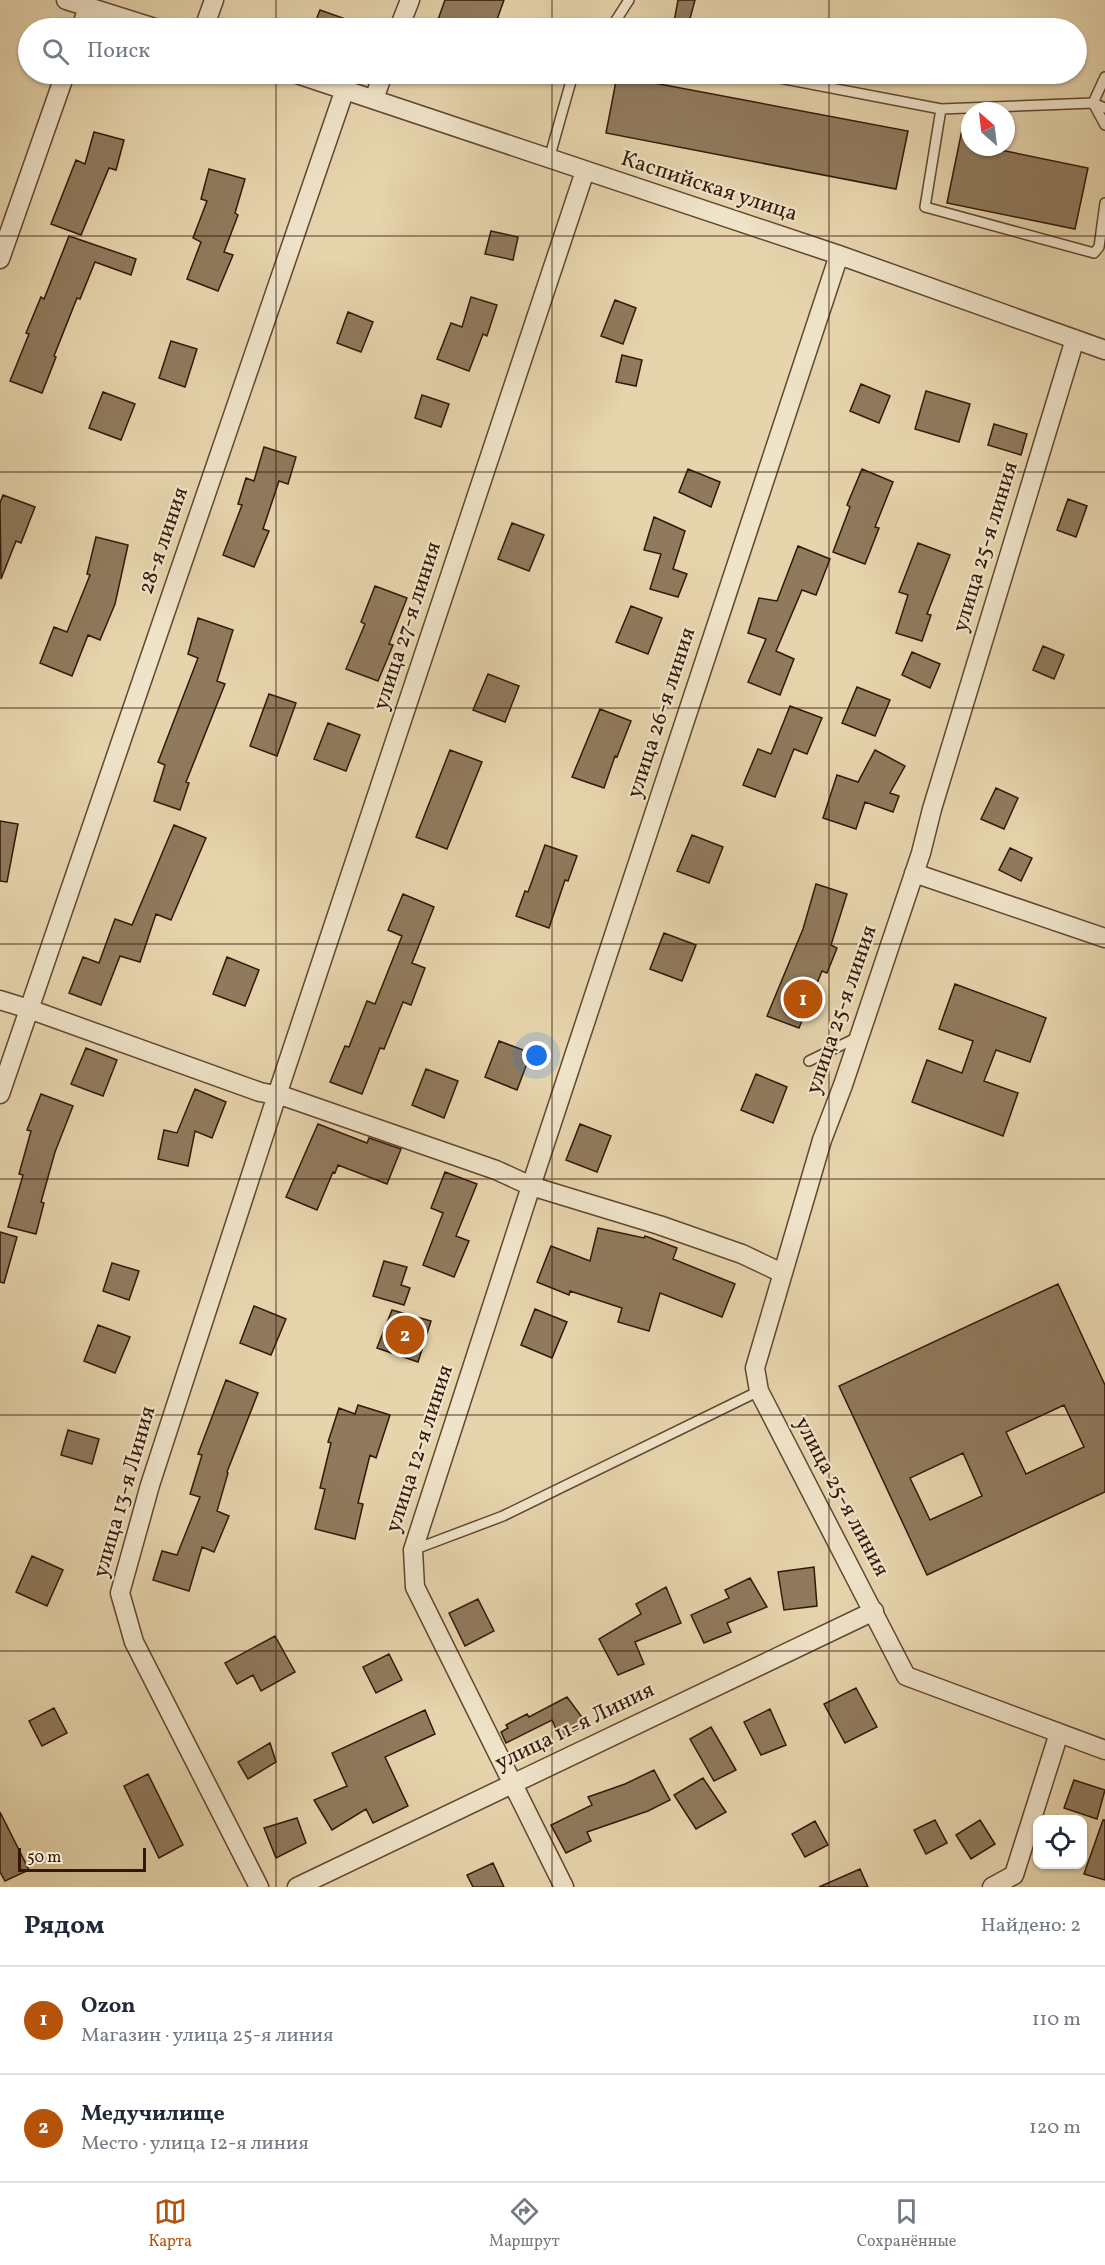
<!DOCTYPE html>
<html lang="ru">
<head>
<meta charset="utf-8">
<style>
  :root { --surface:#fff; --page:#f2f2f3; --text:#1f2937; --muted:#747a83; --line:#e0e1e3; --accent:#b45309 }
  body { margin:0; font-family:Vollkorn,serif; background:var(--page); color:var(--text) }
  .controls { position:absolute; right:18px; bottom:18px; display:grid; overflow:hidden; border-radius:12px; box-shadow:0 2px 4px #0004 }
  .controls button { width:54px; height:54px; display:grid; place-items:center; padding:0; border:0; border-bottom:2px solid var(--line); background:var(--surface); color:var(--text); font:30px sans-serif }
  .compass { position:absolute; left:961px; top:102px; width:54px; height:54px; border-radius:50%; background:var(--surface); box-shadow:0 2px 4px #0004; rotate:332deg }
  .scale { position:absolute; left:18px; bottom:15px; width:128px; box-sizing:border-box; padding-left:6px; border:3px solid #331807; border-top:0; font-size:16px; line-height:21px; white-space:nowrap; color:#331807; -webkit-text-stroke:4px #efe3c9; paint-order:stroke }
  .you { position:absolute; left:537px; top:1056px; width:21px; height:21px; margin:-15px; border:4px solid #fff; border-radius:50%; background:#1a73e8; box-shadow:0 0 0 9px #1a73e833 }
  .badge { display:grid; place-items:center; width:39px; height:39px; border-radius:50%; background:var(--accent); color:#fff; font-size:20px; font-weight:700 }
  .pin { position:absolute; translate:-50% -50%; border:3px solid #fff; box-shadow:0 2px 6px #0006 }
  .list { margin:0; padding:0; list-style:none }
  h2 { display:flex; justify-content:space-between; align-items:center; height:78px; margin:0; padding:0 24px; font-size:26px }
  h2 small { font-size:20px; font-weight:400; color:var(--muted) }
  .list li { display:grid; grid-template-columns:39px 1fr auto; gap:18px; align-items:center; box-sizing:border-box; height:108px; padding:0 24px; border-top:2px solid var(--line) }
  .list b { display:block; font-size:22px; white-space:nowrap }
  .list p { margin:0; font-size:20px; white-space:nowrap; color:var(--muted) }
  .list em { font-size:20px; font-style:normal; color:var(--muted) }
  .icon { flex:none; width:33px; height:33px; fill:none; stroke:currentColor; stroke-width:2; stroke-linecap:round; stroke-linejoin:round }
  .map { position:relative; flex:none; width:1105px; height:1887px; overflow:hidden }
  .search { position:absolute; background:var(--surface); box-shadow:0 2px 4px #0004; left:18px; right:18px; top:18px; height:66px; display:flex; align-items:center; gap:15px; box-sizing:border-box; padding:0 21px; border-radius:33px; color:var(--muted); font-size:22px }
  .sheet { height:294px; background:var(--surface) }
  nav { display:flex; justify-content:space-around; align-items:center; box-sizing:border-box; height:84px; border-top:2px solid var(--line); background:var(--surface); font-size:16px; color:var(--muted) }
  nav a { display:grid; justify-items:center; gap:3px }
  nav .on { color:var(--accent) }
  .map>svg:first-child { display:block }
</style>
</head>
<body>
<div class="map">
<svg width="1105" height="1887" viewBox="0 0 1105 1887">
  <rect width="100%" height="100%" fill="#e6d4ac"/>
  <filter id="stains"><feTurbulence type="fractalNoise" baseFrequency=".00333" numOctaves="4"/><feColorMatrix values="0 0 0 0 .2 0 0 0 0 .09 0 0 0 0 .02 0 0 0 .5 -.17"/></filter>
  <radialGradient id="worn" r=".72"><stop offset=".6" stop-color="#630" stop-opacity="0"/><stop offset="1" stop-color="#630" stop-opacity=".3"/></radialGradient>
  <path fill="#907a5d" stroke="#331807" stroke-width="1.5" fill-rule="evenodd" d="M445,0h59l-10,28h-59z
    M678,0h17l-7,26 -14,-4z
    M320,10l48,17 -1,1h-54z
    M617,76l291,55 -12,58 -290,-56z
    M964,120h6v27h16l102,21 -13,61 -128,-26z
    M94,132l30,8 -8,30 -7,-2 -28,67 -30,-11 25,-64 9,4z
    M209,169l36,10 -10,34 3,2 -14,37 9,3 -15,36 -31,-12 14,-37 -8,-4 14,-37 -6,-2z
    M491,231l27,6 -5,23 -28,-6z
    M69,236l67,23 -5,16 -36,-13 -15,37 -3,-1 -23,58 2,1 -14,36 -32,-12 19,-47 -3,-1 15,-36 3,2z
    M471,297l26,8 -10,31 -4,-2 -14,37 -32,-12 14,-36 11,4z
    M615,300l21,8 -13,36 -22,-8z
    M348,312l25,10 -12,30 -24,-9z
    M171,341l26,8 -12,38 -26,-9z
    M622,355l20,5 -6,26 -20,-4z
    M861,384l29,12 -11,27 -29,-12z
    M926,391l44,13 -11,38 -44,-13z
    M103,392l32,12 -14,36 -32,-12z
    M422,395l27,9 -8,23 -26,-9z
    M994,424l33,10 -6,21 -33,-10z
    M264,447l32,10 -8,27 -9,-3 -16,48 6,2 -15,36 -31,-12 19,-50 -4,-1 8,-26 8,3z
    M688,469l32,13 -9,25 -32,-15z
    M862,469l31,13 -18,45 4,1 -14,36 -32,-12 17,-45 -3,-2z
    M3,495l32,12 -14,36 -5,-2 -15,38 -1,-76z
    M1068,499l19,7 -11,31 -19,-7z
    M654,517l31,14 -12,38 14,5 -9,23 -28,-8 11,-35 -17,-4z
    M512,523l32,12 -15,36 -31,-12z
    M96,537l32,8 -13,59 -15,36 -12,-5 -16,41 -32,-13 14,-36 13,5 23,-57 -3,-1z
    M918,543l32,12 -23,59 4,1 -9,26 -26,-8 12,-38 -9,-3z
    M798,546l32,13 -14,36 -14,-5 -26,61 18,8 -14,36 -32,-13 18,-43 -18,-6 11,-35 18,3z
    M375,586l32,12 -18,46 4,1 -15,36 -32,-12 19,-45 -4,-2z
    M631,606l31,12 -14,36 -32,-12z
    M198,618l35,12 -16,51 8,3 -39,98 3,1 -9,27 -26,-9 11,-36 -7,-3 40,-104 -10,-4z
    M1043,646l21,9 -10,24 -21,-9z
    M912,652l28,12 -10,24 -28,-13z
    M488,674l31,12 -14,36 -32,-12z
    M857,687l33,13 -15,36 -33,-13z
    M269,694l27,9 -19,53 -27,-10z
    M790,706l32,12 -15,36 -13,-5 -19,48 -32,-12 15,-36 13,5z
    M600,709l31,12 -14,36 -2,-1 -11,32 -32,-11z
    M328,723l32,12 -14,36 -32,-12z
    M450,750l32,12 -35,87 -31,-12z
    M875,750l30,16 -15,27 9,3 -6,16 -28,-10 -9,27 -33,-11 14,-43 21,7z
    M996,788l22,10 -14,31 -23,-10z
    M0,821l18,3 -11,58 -7,-1z
    M174,825l32,13 -35,82 -15,-6 -16,48 -20,-6 -19,49 -32,-12 14,-36 16,6 16,-44 17,6z
    M692,835l31,12 -14,36 -32,-12z
    M545,845l32,11 -9,25 -3,-1 -16,48 -33,-12 9,-25 3,1z
    M1010,848l22,10 -11,23 -22,-11z
    M816,884l31,10 -16,51 6,3 -10,25 -5,-2 -23,57 -32,-12 36,-87z
    M403,894l31,13 -22,56 13,5 -14,37 -8,-3 -19,47 -4,-1 -18,46 -32,-12 15,-36 4,1 18,-46 8,3 27,-68 -14,-6z
    M664,933l32,12 -14,36 -32,-12z
    M227,957l32,13 -14,36 -32,-12z
    M955,984l91,34 -16,44 -34,-12 -12,31 34,12 -15,43 -91,-34 15,-42 35,13 11,-32 -34,-12z
    M499,1041l32,12 -14,37 -32,-13z
    M86,1048l31,12 -14,36 -32,-12z
    M426,1069l32,12 -14,37 -32,-13z
    M756,1074l31,13 -14,36 -32,-13z
    M195,1089l31,13 -14,36 -17,-7 -7,35 -30,-7 6,-29 13,3z
    M41,1094l32,12 -18,46 -14,50 3,1 -8,31 -28,-7 15,-52 -4,-1 12,-43 -4,-1z
    M318,1124l49,19 2,-5 32,11 -14,35 -49,-19 -3,8 -2,-1 -16,38 -31,-13z
    M580,1124l31,12 -14,36 -31,-12z
    M445,1172l32,12 -21,52 13,5 -15,36 -31,-12 20,-52 -12,-5z
    M598,1228l46,10 1,-2 32,12 -4,11 62,25 -13,33 -62,-24 -11,38 -31,-9 4,-14 -52,-17 -1,4 -32,-13 14,-36 39,15z
    M0,1232l17,5 -13,46 -4,-1z
    M384,1261l23,6 -6,18 9,3 -6,17 -31,-9z
    M112,1263l27,8 -10,29 -26,-9z
    M1058,1284l47,101v107l-178,83 -88,-189zM1064,1405l20,42 -58,27 -20,-42zM963,1453l19,43 -52,24 -20,-42z
    M254,1306l32,13 -15,36 -31,-12z
    M535,1309l32,13 -15,36 -31,-13z
    M392,1310l39,11 -13,41 -41,-14z
    M98,1325l32,12 -15,36 -31,-12z
    M226,1380l32,13 -31,79 1,1 -11,38 12,5 -15,36 -12,-5 -13,44 -36,-11 9,-29 15,4 23,-58 -10,-3 12,-39 -4,-1z
    M358,1405l32,10 -14,43 -6,-3 -12,48 5,1 -8,35 -40,-10 10,-40 -5,-1 11,-45 -3,-1 11,-34 16,6z
    M68,1430l31,9 -7,25 -31,-9z
    M32,1556l31,14 -16,36 -31,-14z
    M814,1567l3,39 -33,4 -6,-38z
    M750,1578l17,29 -40,16 4,9 -27,11 -13,-28 38,-17 -4,-8z
    M666,1587l15,36 -46,19 9,22 -26,11 -19,-36 42,-25 -5,-10z
    M478,1599l16,32 -29,15 -16,-33z
    M275,1636l20,36 -34,19 -8,-16 -16,9 -12,-21z
    M389,1654l13,26 -26,13 -13,-26z
    M856,1688l21,39 -32,16 -21,-39z
    M567,1697l20,27 -27,14 -8,-18 -46,23 -5,-11 7,-4 -2,-3 21,-11 2,3z
    M54,1708l13,25 -25,13 -13,-25z
    M770,1709l16,36 -25,10 -17,-33z
    M425,1710l10,24 -50,23 23,49 -35,17 -7,-14 -34,21 -18,-30 33,-14 -15,-33z
    M711,1727l25,43 -22,11 -24,-42z
    M270,1743l6,19 -28,17 -10,-17z
    M654,1770l16,30 -22,11 -61,21 4,9 -25,12 -15,-28 41,-20 -4,-8 37,-13z
    M148,1774l35,71 -24,13 -35,-72z
    M703,1778l23,34 -30,17 -22,-34z
    M1074,1780l31,10 -8,29 -33,-11z
    M0,1812l29,58 -24,11 -5,-9z
    M297,1818l9,25 -30,15 -12,-30z
    M935,1820l12,23 -21,11 -12,-24z
    M980,1820l15,24 -24,15 -15,-24z
    M1103,1820h2v60l-21,-6z
    M815,1821l13,24 -23,12 -13,-23z
    M493,1863l11,24h-31l-6,-12z
    M860,1869l8,18h-49z"/>
  <g fill="none" stroke-linecap="round" stroke-linejoin="round">
    <defs>
      <path id="service" d="M611,28l18,-28
        M758,74l183,35 -16,98 169,46 5,-6 6,-44
        M1105,77l-12,26 12,22
        M941,109l152,-6 12,5
        M549,159l24,-85
        M809,1061l49,-24
        M413,1550l90,-34 256,-125"/>
      <path id="minor" d="M66,0l89,28
        M81,28l7,-21
        M204,28l10,-28
        M399,28l11,-28
        M297,74l542,181 266,95
        M374,99l9,-25
        M0,259l65,-185
        M1075,339l-143,470 -11,44 -78,232 -21,55 -67,228 4,23 147,285 199,74
        M914,873l191,65
        M0,1000l29,9 231,83 26,5 210,73 35,16 128,39 83,29 40,19
        M0,1094l345,-1005
        M259,1887l-125,-245 -14,-49 30,-108 127,-390 308,-924
        M297,1887l577,-276
        M564,1887l-149,-300 -2,-37 118,-364 308,-931
        M992,1887l22,-12 45,-142"/>
    </defs>
    <use href="#service" stroke="#604730" stroke-width="12"/>
    <use href="#minor" stroke="#604730" stroke-width="21"/>
    <use href="#service" stroke="#efe3c9" stroke-width="9"/>
    <use href="#minor" stroke="#efe3c9" stroke-width="18"/>
  </g>
  <path fill="none" stroke="#331807" stroke-width="1.5" stroke-opacity="0.55" d="M276,0v28M552,0v28M829,0v28M276,74v1813M552,74v1813M829,74v1813M0,236h1105M0,472h1105M0,708h1105M0,944h1105M0,1179h1105M0,1415h1105M0,1651h1105"/>
  <g text-anchor="middle" dominant-baseline="central" stroke-width="4.5" stroke-linejoin="round" paint-order="stroke">
    <g font-size="22" fill="#331807" stroke="#efe3c9">
      <text transform="translate(709 187) rotate(18)">Каспийская улица</text>
      <text transform="translate(164 541) rotate(-71)">28-я линия</text>
      <text transform="translate(986 547) rotate(-73)">улица 25-я линия</text>
      <text transform="translate(408 626) rotate(-72)">улица 27-я линия</text>
      <text transform="translate(662 713) rotate(-72)">улица 26-я линия</text>
      <text transform="translate(842 1010) rotate(-71)">улица 25-я линия</text>
      <text transform="translate(420 1449) rotate(-72)">улица 12-я линия</text>
      <text transform="translate(125 1492) rotate(-74)">улица 13-я Линия</text>
      <text transform="translate(841 1497) rotate(62)">улица 25-я линия</text>
      <text transform="translate(575 1727) rotate(-26)">улица 11-я Линия</text>
    </g>
  </g>
  <rect width="100%" height="100%" filter="url(#stains)"/>
  <rect width="100%" height="100%" fill="url(#worn)"/>
</svg>
<div class="controls">
<button><svg class="icon" aria-label="locate" viewBox="0 0 24 24"><circle cx="12" cy="12" r="6"/><path d="M12 2v4M12 18v4M2 12h4M18 12h4"/></svg></button>
</div>
<svg class="compass" viewBox="-18 -18 36 36"><path d="M0-13l5 13h-10z" fill="#e53935"/><path d="M0 13l5-13h-10z" fill="#747a83"/></svg>
<div class="scale">50 m</div>
<div class="you"></div>
<div class="pin badge" style="left:803px;top:999px">1</div>
<div class="pin badge" style="left:405px;top:1335px">2</div>
<div class="search"><svg class="icon" aria-label="search" viewBox="0 0 24 24"><circle cx="10" cy="10" r="6"/><path d="M15 15l6 6"/></svg>Поиск</div>
</div>
<section class="sheet">
<h2>Рядом<small>Найдено: 2</small></h2>
<ul class="list">
<li><span class="badge">1</span><div><b>Ozon</b><p>Магазин · улица 25-я линия</p></div><em>110 m</em></li>
<li><span class="badge">2</span><div><b>Медучилище</b><p>Место · улица 12-я линия</p></div><em>120 m</em></li>
</ul>
</section>
<nav>
<a class="on"><svg class="icon" aria-label="map" viewBox="0 0 24 24"><path d="M3 6l6-2 6 2 6-2v14l-6 2-6-2-6 2zM9 4v14M15 6v14"/></svg>Карта</a>
<a><svg class="icon" aria-label="directions" viewBox="0 0 24 24"><path d="M12 3l9 9-9 9-9-9zM9 14v-3h6M13 9l2 2-2 2"/></svg>Маршрут</a>
<a><svg class="icon" aria-label="saved" viewBox="0 0 24 24"><path d="M7 4h10v16l-5-4-5 4z"/></svg>Сохранённые</a>
</nav>
</body>
</html>
